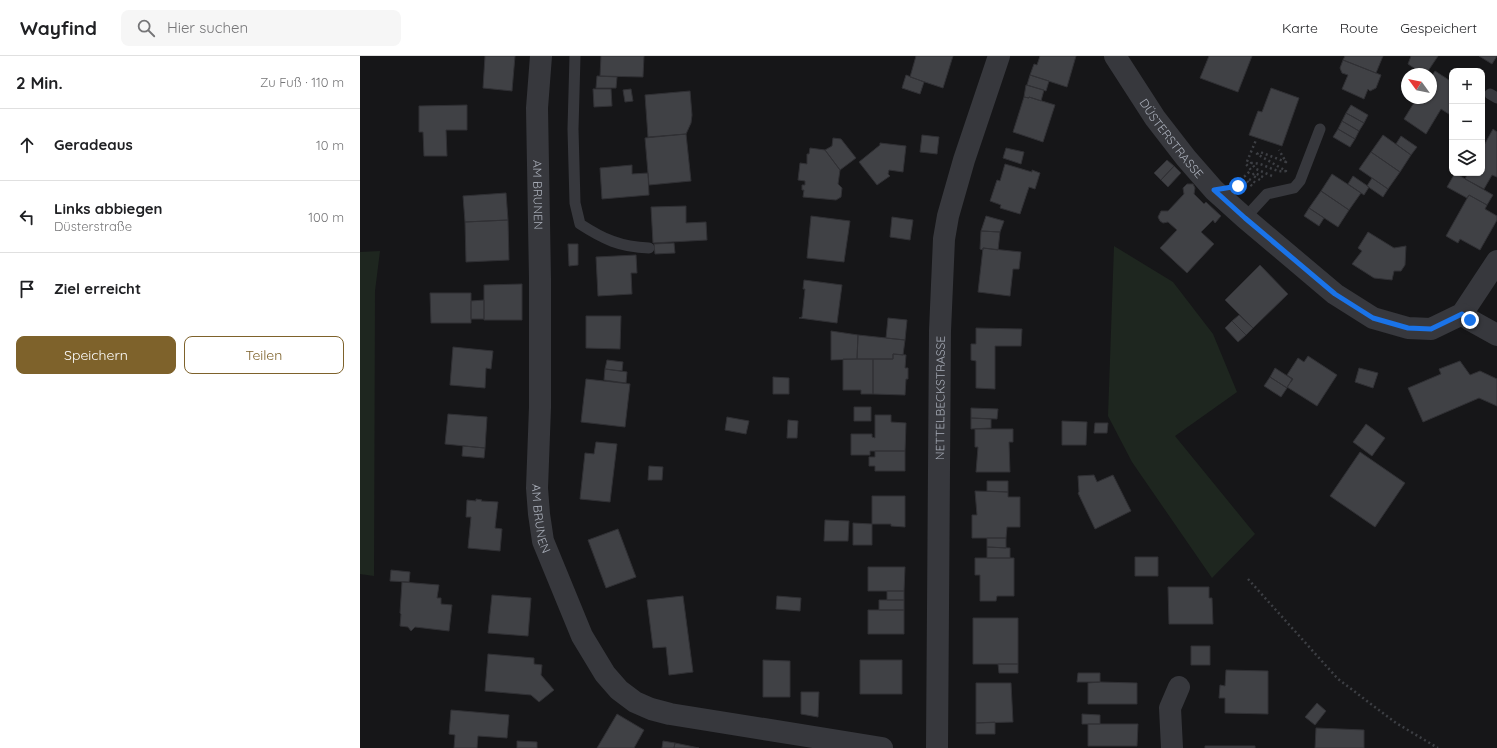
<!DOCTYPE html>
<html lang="de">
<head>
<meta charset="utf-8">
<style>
  :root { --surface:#fff; --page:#f6f6f6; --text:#202124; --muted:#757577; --line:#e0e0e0; --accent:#7e622b }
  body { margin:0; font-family:Quicksand,sans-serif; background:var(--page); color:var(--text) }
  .controls { position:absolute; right:12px; top:12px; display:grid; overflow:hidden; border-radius:8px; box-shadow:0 1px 3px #0004 }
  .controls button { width:36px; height:36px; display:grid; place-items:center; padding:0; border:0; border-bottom:1px solid var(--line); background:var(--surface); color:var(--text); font:20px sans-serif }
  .compass { position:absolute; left:1041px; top:12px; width:36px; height:36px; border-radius:50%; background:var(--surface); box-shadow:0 1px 3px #0004; rotate:303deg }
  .stop { position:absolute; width:12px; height:12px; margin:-9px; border:3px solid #1a73e8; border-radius:50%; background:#fff }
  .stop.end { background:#1a73e8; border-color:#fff; box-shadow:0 1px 4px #0008 }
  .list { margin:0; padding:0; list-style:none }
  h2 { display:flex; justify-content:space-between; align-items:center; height:52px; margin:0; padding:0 16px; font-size:17px }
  h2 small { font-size:13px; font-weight:400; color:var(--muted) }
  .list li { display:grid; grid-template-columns:26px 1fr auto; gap:12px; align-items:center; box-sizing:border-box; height:72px; padding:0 16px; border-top:1px solid var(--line) }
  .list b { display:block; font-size:15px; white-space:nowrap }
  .list p { margin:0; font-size:13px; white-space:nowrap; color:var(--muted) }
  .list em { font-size:13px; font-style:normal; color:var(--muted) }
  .actions { display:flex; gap:8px; padding:12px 16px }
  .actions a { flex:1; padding:9px 0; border:1px solid var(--accent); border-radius:8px; text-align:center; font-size:14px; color:var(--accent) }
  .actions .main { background:var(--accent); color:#fff }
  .icon { flex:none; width:22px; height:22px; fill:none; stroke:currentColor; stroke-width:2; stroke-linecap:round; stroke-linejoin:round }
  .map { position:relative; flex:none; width:1137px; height:692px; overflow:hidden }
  header { display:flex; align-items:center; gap:24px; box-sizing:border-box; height:56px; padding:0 20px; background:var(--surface); border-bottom:1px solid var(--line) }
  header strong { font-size:19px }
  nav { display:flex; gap:22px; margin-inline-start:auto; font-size:14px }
  .search { width:280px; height:36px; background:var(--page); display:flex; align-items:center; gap:10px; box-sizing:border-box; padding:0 14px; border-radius:8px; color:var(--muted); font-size:15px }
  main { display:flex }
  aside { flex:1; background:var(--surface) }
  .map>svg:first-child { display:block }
</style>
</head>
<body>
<header>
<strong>Wayfind</strong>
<div class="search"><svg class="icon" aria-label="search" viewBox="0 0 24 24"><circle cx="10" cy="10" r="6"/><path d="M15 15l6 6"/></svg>Hier suchen</div>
<nav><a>Karte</a><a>Route</a><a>Gespeichert</a></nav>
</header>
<main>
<aside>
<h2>2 Min.<small>Zu Fuß · 110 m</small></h2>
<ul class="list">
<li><svg class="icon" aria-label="ahead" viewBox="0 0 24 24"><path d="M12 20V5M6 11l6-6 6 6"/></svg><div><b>Geradeaus</b></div><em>10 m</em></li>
<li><svg class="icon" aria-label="left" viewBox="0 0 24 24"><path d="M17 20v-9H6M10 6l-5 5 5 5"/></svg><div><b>Links abbiegen</b><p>Düsterstraße</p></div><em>100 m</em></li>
<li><svg class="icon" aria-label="arrive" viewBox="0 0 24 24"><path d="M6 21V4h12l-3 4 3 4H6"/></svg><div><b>Ziel erreicht</b></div></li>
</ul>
<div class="actions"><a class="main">Speichern</a><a>Teilen</a></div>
</aside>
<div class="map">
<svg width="1137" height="692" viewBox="0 0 1137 692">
  <rect width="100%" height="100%" fill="#161618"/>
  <path fill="#1e261f" d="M754,190l59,36 40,52 24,58 -62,44 80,98 -43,44 -80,-116 -24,-46z
    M20,195l-5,40 -1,285 -14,-2v-322z"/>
  <path fill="#404145" stroke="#303034" d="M125,0h30l-3,35 -29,-3z
    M241,0h43l-1,21 -43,-1z
    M556,0h37l-10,32 -33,-11z
    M680,0h36l-9,31 -37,-12 4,-11 3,1z
    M849,0h43l-14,36 -38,-14z
    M985,0h38l-7,17 -33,-13z
    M1051,0h27l-12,18h-3l-15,-10z
    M1119,0h18l-5,8z
    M983,4l38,15 -5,13 -6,3 -2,-2 -4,10 -22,-10 6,-14 -6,-2 -2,-5z
    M1075,15l17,11v34l-11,-7 -15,25 -22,-15 13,-21h14v-21z
    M546,19l18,7 -4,12 -18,-6z
    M670,19l19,6 -3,10 -19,-6z
    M237,20l20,1 -1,11h-20z
    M666,29l18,5 -3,11 -12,-4v1l-5,-1z
    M911,32l28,10 -17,48 -33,-11 9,-24 4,1z
    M233,33h18l1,17 -18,1z
    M271,33l2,12 -8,1 -2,-12z
    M330,35l2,24 -1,8 -5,11 -38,3 -3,-42z
    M664,41l5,1v-1l26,8 -12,37 -30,-10z
    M107,49v25h-21l1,26h-23l-1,-24h-4v-26z
    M991,49l17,10 -4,8 -18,-10z
    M986,57l18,10 -5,8 -17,-10z
    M982,65l17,10 -4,8 -17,-10z
    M978,73l17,10 -5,8 -17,-10z
    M1133,73l4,3v45l-5,-2 -8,14 -19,-10 3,-6h14v-24z
    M326,78l5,47 -42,4 -4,-47z
    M562,79l17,2 -2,17 -17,-2z
    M1023,79l28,20 -11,17 -29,-20z
    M1041,80l16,11 -6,8 -15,-11z
    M473,82l8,1 15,19 -16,12 -15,-20 7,-4z
    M520,87l26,3 -3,26 -14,-2 -1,4 2,2 -13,9 -18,-23 21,-17z
    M450,92l15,2 15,20 -2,14 4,4 -1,9 -5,3 -33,-3 1,-7h-2v-5h3v-4l-7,-1 2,-17 7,1v-10h2z
    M646,92l18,4 -3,12 -18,-6z
    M1011,96l29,20 -12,17 -29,-20z
    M807,104l7,6 -13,14 -7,-7z
    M645,108l27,8v-2l8,3 -5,16 -6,-2 -9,27 -20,-6 1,-3 -11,-4 7,-21 3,1z
    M272,109v9l16,-1 1,22 -47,4 -2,-31z
    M814,110l7,7 -13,14 -7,-7z
    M1095,117l38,22 -6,10 -18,-10 -2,3 -20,-11z
    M972,118l29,19 -12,17 -28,-19z
    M993,120l16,11 -5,8 -16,-11z
    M1012,122l16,11 -5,8 -16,-11z
    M827,128h6l2,4 -1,6 10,10 2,-2 15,14 -6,7 -2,-3 -12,12 13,12 -27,29 -27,-25 17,-18 -9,-8 -5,1 -3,-2 -2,-4 3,-6h7l16,-17 -1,-6z
    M961,135l28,19 -11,17 -29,-19z
    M146,137l2,27 -43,2 -2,-26z
    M1109,139l18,10 -2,4 12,7v4l-17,30 -20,-11 -2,4 -12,-7z
    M326,150v17l20,-1 1,18 -54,3 -2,-36z
    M949,152l15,10 -5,8 -15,-10z
    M451,160l39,5 -6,41 -37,-4z
    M626,160l18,5 -4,11 -19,-1z
    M532,161l21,3 -3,20 -20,-3z
    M148,164l1,40 -43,2 -1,-40z
    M621,175l19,1 -2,18 -15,-2v2l-3,-1z
    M1008,176l26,16 12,-2 -1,19 -4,6h-7l-2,9 -18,-2 -22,-14 10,-13 -4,-3z
    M314,187l1,10 -20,1 -1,-10z
    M208,188h10v21l-9,1z
    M623,192l38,4 -2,17h-6l-3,27 -32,-4z
    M276,199l1,18h-6l1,21 -34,2 -2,-39z
    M900,209l28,29 -35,34 -28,-28z
    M444,224l38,5 -5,38 -38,-5 3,-1 3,-28h-2z
    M162,228v36h-38v-35z
    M70,237h41v30h-40z
    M124,244v19h-13v-18z
    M879,259l14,13 -7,7 -14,-14z
    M226,260h35l-1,33 -34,-1z
    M528,262l19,2 -2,20 -19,-2z
    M872,265l14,14 -8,7 -13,-14z
    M616,272l46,1 -1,17h-26v43l-19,-1v-27l-5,-1v-16h5z
    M471,275l27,4 -1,24 -26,1z
    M498,279l47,5 -2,15 -10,-1v5h-36z
    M93,291l40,4 -2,18 -5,-1 -1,20 -35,-3z
    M533,298l13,1 -1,13h3v11h-2l-1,16 -32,-1v-35h20z
    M948,300l29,19 -20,31 -30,-19 6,-8 -6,-4 11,-17 6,4z
    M483,303h30v35h-12v-4h-18z
    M247,304l16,2 -1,9 -17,-2z
    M1100,305l10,14 10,-4 17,8v27l-18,-8 -56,24 -15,-34 33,-14 -2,-5z
    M915,312l17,11 -5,9 -17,-11z
    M999,312l19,5 -5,15 -18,-6z
    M245,313l22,3 -1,11 -22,-3z
    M413,321l16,1v16h-16z
    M910,321l17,11 -6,9 -17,-11z
    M226,323l44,5 -5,43 -44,-5z
    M494,351h17v14h-17z
    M611,352l27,1 -1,10 -26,-1z
    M88,358l39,3 -2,31 -40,-4z
    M515,359h16v7l15,1 -1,28h-35v4h-19v-21h21v3l3,1z
    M367,361l22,4 -3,13 -21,-4z
    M611,362l20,1v9l-20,1z
    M428,364l10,1 -1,17h-10z
    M702,365l25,1 -1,23h-24z
    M735,367h13l-1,10h-13z
    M1006,368l19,14 -13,18 -19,-14z
    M615,373h38v13h-4l1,30h-34l2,-25h-3z
    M236,386l21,2 -7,58 -30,-3 5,-46 9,1z
    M103,390l22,2 -1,10 -22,-2z
    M515,395h30v20h-30v-5h-6v-9h6z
    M1000,396l45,31 -30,44 -45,-31z
    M289,410l14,1 -1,13h-14z
    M734,419l3,7 16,-7 18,36 -36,18 -17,-36 1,-1 -1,-16z
    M627,425h21v11l-21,-1z
    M615,435l33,1v5h12v30h-13l-1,11h-34v-23h5z
    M512,440h33v31l-14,-1v-2h-19z
    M116,443l6,1 -1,1 17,1 -3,26 7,1 -2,22 -32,-3 3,-31h-5l1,-17 9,1z
    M465,464l24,1 -1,20h-24z
    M493,467l19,1v21h-19z
    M258,473l18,48 -30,11 -18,-48z
    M627,482h19v10l-19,-1z
    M627,491l23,1v10h-23z
    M775,501h23v19h-23z
    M615,502h39v38h-17l-1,5h-16v-26h-5z
    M508,511h37l-1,24h-36z
    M31,514l19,2 -1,10 -19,-1z
    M42,526l37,3 -2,13h4v6l11,1 -3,26 -34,-4 -4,4 -3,-4 -8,-1 1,-12 -1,-1z
    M808,531h41v11h3l1,26h-44z
    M527,535h17v9h-17z
    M132,539l39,3 -3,38 -40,-3z
    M323,540l10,76 -24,3 -3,-28 -13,1 -6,-48z
    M417,540l24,2 -1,13 -24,-2z
    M519,544h25v10h-25z
    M508,554h36v24h-36z
    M613,562h45v46h-45z
    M831,590h19v19h-19z
    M128,598l46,4v6l8,1 -1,10 13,15 -15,12 -8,-7 -46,-4z
    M403,604l27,1v36h-27z
    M500,604h42v34h-42z
    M638,608h20v9h-19z
    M866,614l42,1v43l-43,-1v-15h-6l1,-13 5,1z
    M718,617h22v9h-23z
    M740,626l37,1v21h-49v-21z
    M616,627h35l2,39 -37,1z
    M441,636h18l-1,25 -17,-3z
    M957,647l9,8 -11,14 -10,-8z
    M91,654l58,5 -2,23 -29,-2 -1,12h-23l1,-13 -6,-1z
    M257,658l27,16 -10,18h-37z
    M722,658l18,1v9h-18z
    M635,666v12h-19v-11z
    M728,668h50l-1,22h-49z
    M956,672l48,2v18h-49z
    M157,685l20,1v6h-20z
    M303,685l12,2 -1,5h-12z
    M315,687l24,5h-25z
    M845,690h50v2h-50z"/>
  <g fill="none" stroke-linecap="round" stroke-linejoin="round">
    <path stroke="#3d3f44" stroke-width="2.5" stroke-dasharray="2 3" stroke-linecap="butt" d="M912,120l-16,-7 -5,-6c13,-1 22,10 35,8l-29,-17 3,-2 26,10 -7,-12
      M900,124l-8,-5 3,-2 10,5
      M875,125l10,-5 6,-6 -5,-6 10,-24
      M892,130l-5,-5 2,-2 7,4
      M888,523l90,100 58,44 42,25"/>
    <path stroke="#37383d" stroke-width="11" d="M215,0l-2,73 2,74 5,21c23,15 40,23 69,24
      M1130,38l7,4
      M885,162l22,-24 27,-6 6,-7 20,-52"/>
    <g stroke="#37383d" stroke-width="22">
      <path id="s1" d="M181,0l-4,52 3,171v128l-3,81 2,26 4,27 39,95 23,38 14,16 16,12 16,7 19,5 212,34"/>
      <path id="s2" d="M755,0l40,62 31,40 28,32 31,28 90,76 38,24 35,10 23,1 31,-15 35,-53"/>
      <path d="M1102,258l8,6 27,15"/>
      <path id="s3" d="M577,692l3,-417 4,-92 4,-23 16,-56 35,-104"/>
      <path d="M812,692l-2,-40 9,-21"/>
    </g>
  </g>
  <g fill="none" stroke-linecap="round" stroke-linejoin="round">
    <path stroke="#1a73e8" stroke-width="5" d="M878,130l-24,4 31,28 90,76 38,24 35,10 23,1 31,-15 8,6"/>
  </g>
  <g text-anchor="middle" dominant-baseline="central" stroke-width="3" stroke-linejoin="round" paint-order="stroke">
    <g font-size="12" fill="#a8adb8" stroke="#111113">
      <text stroke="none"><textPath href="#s2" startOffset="100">DÜSTERSTRASSE</textPath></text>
      <text stroke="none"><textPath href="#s1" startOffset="139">AM BRUNEN</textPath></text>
      <text stroke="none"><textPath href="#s3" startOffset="350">NETTELBECKSTRASSE</textPath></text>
      <text stroke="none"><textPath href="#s1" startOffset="463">AM BRUNEN</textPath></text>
    </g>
  </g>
</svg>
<div class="controls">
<button>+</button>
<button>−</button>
<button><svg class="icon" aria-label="layers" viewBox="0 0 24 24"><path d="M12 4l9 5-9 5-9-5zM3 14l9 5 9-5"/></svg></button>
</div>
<svg class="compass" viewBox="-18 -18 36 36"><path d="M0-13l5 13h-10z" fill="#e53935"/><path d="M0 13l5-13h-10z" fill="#757577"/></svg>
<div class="stop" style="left:878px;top:130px"></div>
<div class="stop end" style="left:1110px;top:264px"></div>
</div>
</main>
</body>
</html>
